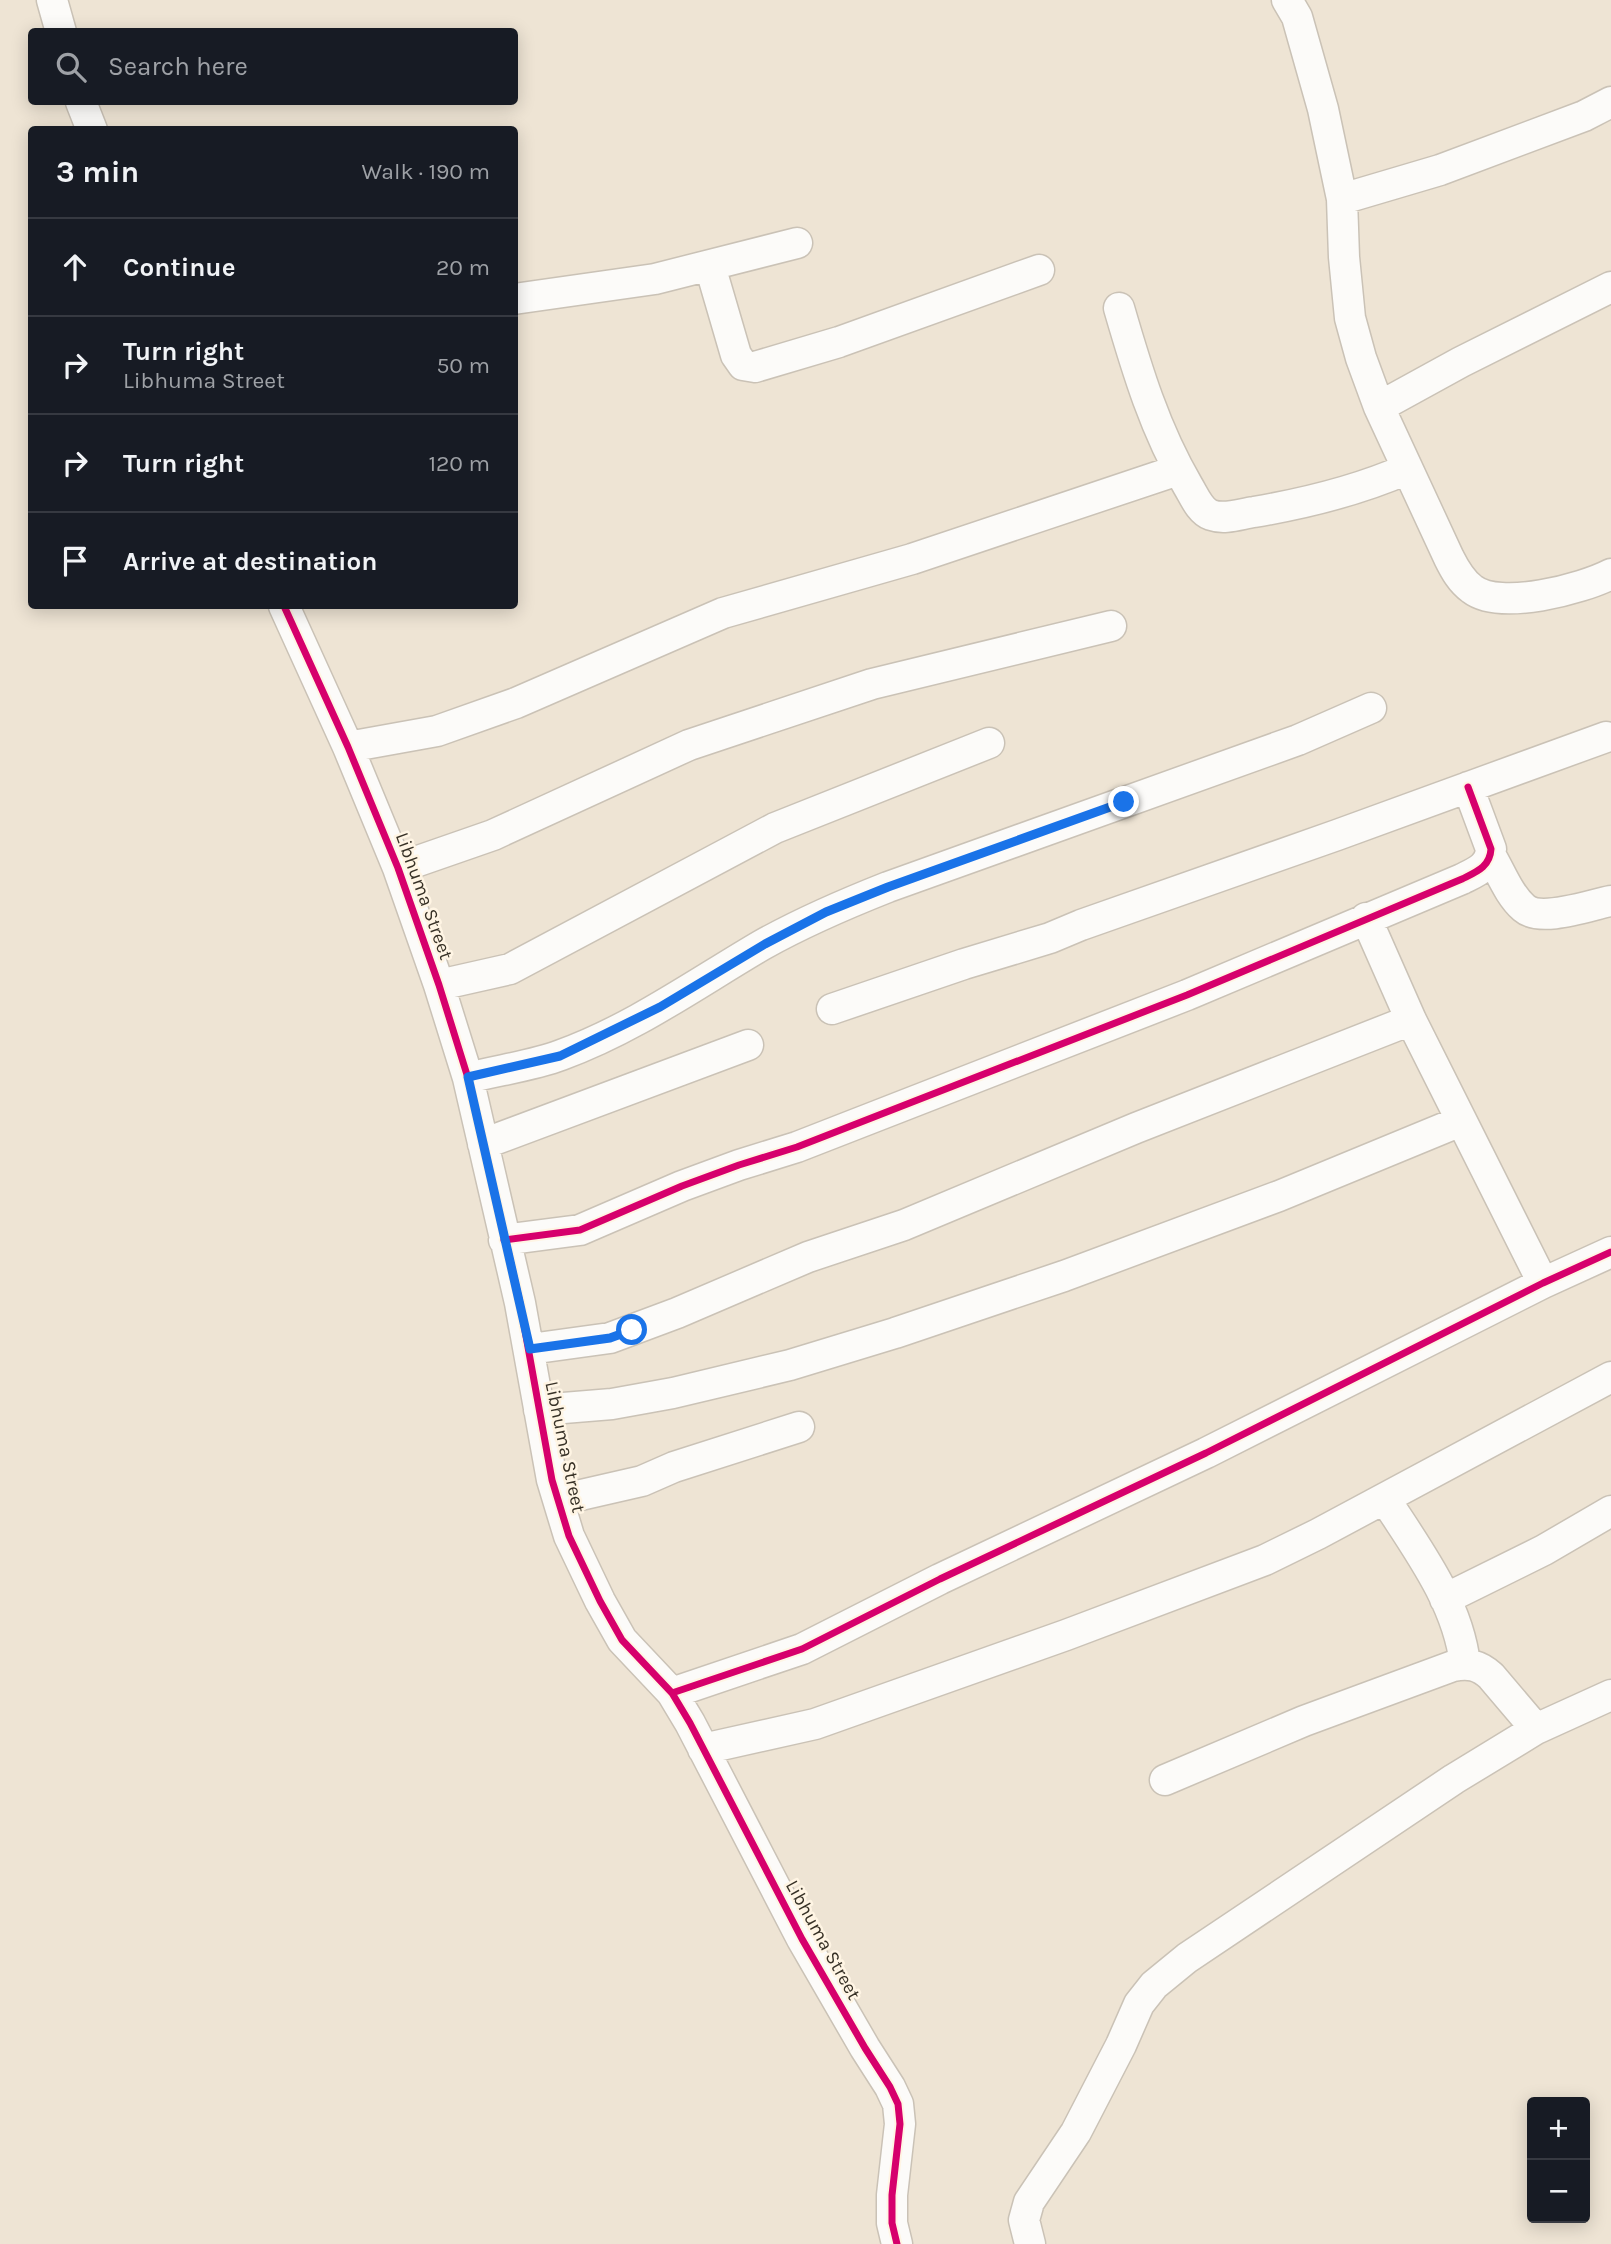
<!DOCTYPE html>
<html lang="en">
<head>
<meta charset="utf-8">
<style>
  :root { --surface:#171b24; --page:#20242c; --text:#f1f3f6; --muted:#9ea1a6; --line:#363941 }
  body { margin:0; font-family:Karla,sans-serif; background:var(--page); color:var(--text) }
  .controls { position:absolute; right:21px; bottom:21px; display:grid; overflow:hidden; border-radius:7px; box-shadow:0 4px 18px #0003 }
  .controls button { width:63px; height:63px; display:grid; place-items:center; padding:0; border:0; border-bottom:2px solid var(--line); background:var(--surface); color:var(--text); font:35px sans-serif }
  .stop { position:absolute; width:21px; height:21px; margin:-16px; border:5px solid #1a73e8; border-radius:50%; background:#fff }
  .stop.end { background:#1a73e8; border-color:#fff; box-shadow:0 2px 7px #0008 }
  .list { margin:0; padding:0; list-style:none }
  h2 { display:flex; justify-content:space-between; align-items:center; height:91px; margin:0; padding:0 28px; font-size:30px }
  h2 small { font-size:23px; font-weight:400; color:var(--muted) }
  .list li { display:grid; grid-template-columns:46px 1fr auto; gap:21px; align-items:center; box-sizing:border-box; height:98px; padding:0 28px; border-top:2px solid var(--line) }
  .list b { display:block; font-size:26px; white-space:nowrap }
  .list p { margin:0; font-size:23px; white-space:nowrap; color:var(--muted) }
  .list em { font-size:23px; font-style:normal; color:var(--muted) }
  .icon { flex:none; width:38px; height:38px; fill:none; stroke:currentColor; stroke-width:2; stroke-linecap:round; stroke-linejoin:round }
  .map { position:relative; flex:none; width:1611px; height:2244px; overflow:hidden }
  .search { position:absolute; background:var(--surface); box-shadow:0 4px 18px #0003; left:28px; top:28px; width:490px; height:77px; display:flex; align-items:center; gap:18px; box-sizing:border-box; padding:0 24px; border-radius:7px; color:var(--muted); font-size:26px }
  .panel { position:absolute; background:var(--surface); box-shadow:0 4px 18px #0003; left:28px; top:126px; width:490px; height:483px; border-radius:7px }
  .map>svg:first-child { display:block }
</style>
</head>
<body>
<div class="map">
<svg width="1611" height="2244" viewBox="0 0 1611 2244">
  <rect width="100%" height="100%" fill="#eee4d4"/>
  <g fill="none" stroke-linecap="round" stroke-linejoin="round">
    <defs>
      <path id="minor" d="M52,0l9,32
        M1287,0l10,17 26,92 19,90 2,58 6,61 11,40 18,49 70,151c6,12 12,23 23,31 28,22 110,0 139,-15
        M81,102l11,28
        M1342,199l98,-29 144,-54 27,-14
        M710,266l26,89 7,10 12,2 84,-25 200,-72
        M514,299l141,-20 142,-36
        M1119,308c18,62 36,122 69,178 6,10 12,25 23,29 14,5 29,-1 43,-3 53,-9 103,-21 153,-43
        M1379,407l82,-45 150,-75
        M284,606l64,141 50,121 41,117 29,93 52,225 32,177 17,56 31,65 22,39 50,53 18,30 112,216 63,109 25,39 8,17 2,20 -8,71v28l5,21
        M348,747l89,-16 79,-28 207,-90 189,-54 266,-89
        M1491,856c10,17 18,39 33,52 17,15 66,-3 87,-7
        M398,868l95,-33 196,-90 183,-61 239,-58
        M1366,918l45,102 132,263
        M439,985l71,-16 265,-141 214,-85
        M832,1009l132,-45 86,-26 31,-13 256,-90 269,-98
        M468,1078c30,-8 64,-12 93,-23 72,-26 136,-72 201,-110 41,-23 83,-41 126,-58l410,-147 73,-32
        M483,1144l265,-99
        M504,1240l76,-10 102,-44 57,-21 58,-18 390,-152 275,-116c14,-7 28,-12 29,-30l-23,-62
        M530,1349l80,-11 67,-25 131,-56 96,-32 232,-97 275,-108
        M539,1410l73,-6 61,-11 117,-28 105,-32 169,-57 215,-80 182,-75
        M1385,1499c33,51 73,104 80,165
        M559,1500l83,-19 32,-14 125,-40
        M1445,1599l99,-49 67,-39
        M672,1693l130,-44 138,-70 266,-126 337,-170 68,-31
        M703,1749l112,-25 251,-89 199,-75 53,-26 293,-157
        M1165,1780l139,-59 149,-55c16,-3 26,-1 38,10l45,53
        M1030,2244l-6,-24 5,-18 47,-70 45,-87 18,-41 15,-19 33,-27 267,-179 82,-50 75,-34"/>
    </defs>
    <use href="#minor" stroke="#cac2b6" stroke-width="33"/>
    <use href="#minor" stroke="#fcfbf9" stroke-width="30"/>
    <defs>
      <path id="cycleway" d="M284,606l64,141 50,121 41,117 29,93 52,225 32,177 17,56 31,65 22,39 50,53 18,30 112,216 63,109 25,39 8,17 2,20 -8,71v28l5,21
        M504,1240l76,-10 102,-44 57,-21 58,-18 390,-152 275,-116c14,-7 28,-12 29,-30l-23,-62
        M672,1693l130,-44 138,-70 266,-126 337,-170 68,-31"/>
    </defs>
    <use href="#cycleway" stroke="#fff5e4" stroke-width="11"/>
    <use href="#cycleway" stroke="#d6006c" stroke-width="7"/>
  </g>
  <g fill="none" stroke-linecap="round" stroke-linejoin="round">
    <path stroke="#1a73e8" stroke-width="9" d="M632,1330l-22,8 -80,11 -62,-272 92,-21 100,-49 105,-63 61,-32 62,-25 236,-85"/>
  </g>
  <g text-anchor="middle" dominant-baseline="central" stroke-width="5" stroke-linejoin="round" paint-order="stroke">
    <g font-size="19" fill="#373126" stroke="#fff5e4">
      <text transform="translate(424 896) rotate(70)">Libhuma Street</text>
      <text transform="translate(565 1447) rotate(78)">Libhuma Street</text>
      <text transform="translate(823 1940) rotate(61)">Libhuma Street</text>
    </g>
  </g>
</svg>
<div class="controls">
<button>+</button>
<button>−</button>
</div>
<div class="stop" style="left:632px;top:1330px"></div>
<div class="stop end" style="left:1124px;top:802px"></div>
<div class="search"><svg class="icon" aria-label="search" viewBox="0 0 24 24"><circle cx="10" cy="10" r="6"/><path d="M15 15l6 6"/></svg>Search here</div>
<section class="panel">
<h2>3 min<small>Walk · 190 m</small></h2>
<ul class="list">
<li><svg class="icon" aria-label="ahead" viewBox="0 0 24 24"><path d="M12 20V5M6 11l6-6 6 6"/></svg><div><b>Continue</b></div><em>20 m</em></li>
<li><svg class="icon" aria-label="right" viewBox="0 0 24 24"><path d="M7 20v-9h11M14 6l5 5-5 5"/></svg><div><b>Turn right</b><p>Libhuma Street</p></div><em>50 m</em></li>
<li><svg class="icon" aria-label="right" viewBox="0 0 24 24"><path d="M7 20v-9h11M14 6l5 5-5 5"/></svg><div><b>Turn right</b></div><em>120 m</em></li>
<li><svg class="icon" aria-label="arrive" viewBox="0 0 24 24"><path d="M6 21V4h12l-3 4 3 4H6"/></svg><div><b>Arrive at destination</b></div></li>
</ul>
</section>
</div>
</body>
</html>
